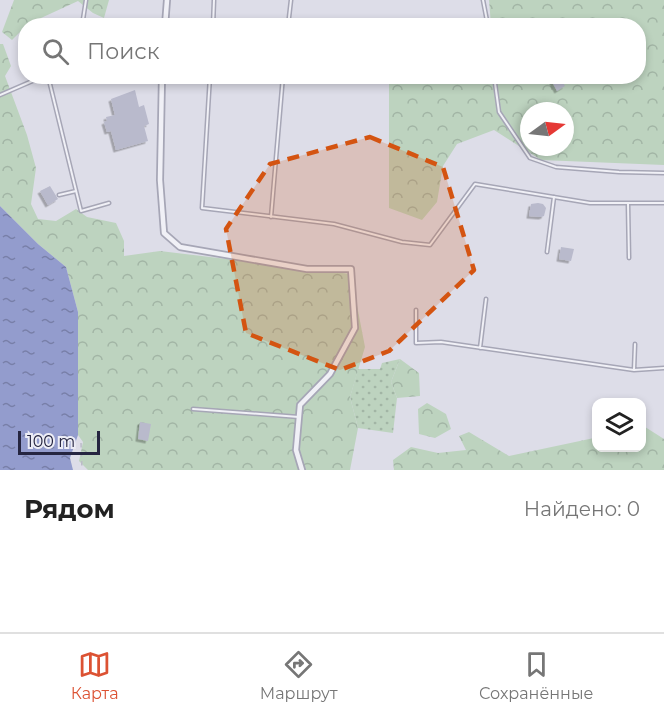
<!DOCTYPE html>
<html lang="ru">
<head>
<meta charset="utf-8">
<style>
  :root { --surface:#fff; --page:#f6f6f6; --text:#222; --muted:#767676; --line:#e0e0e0; --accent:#dc5233 }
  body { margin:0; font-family:Montserrat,sans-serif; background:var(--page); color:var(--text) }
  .controls { position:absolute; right:18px; bottom:18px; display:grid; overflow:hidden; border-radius:12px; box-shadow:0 3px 9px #0003 }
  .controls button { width:54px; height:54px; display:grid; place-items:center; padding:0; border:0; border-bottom:2px solid var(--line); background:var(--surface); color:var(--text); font:30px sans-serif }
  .compass { position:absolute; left:520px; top:102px; width:54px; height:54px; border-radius:50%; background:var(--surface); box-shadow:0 3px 9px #0003; rotate:75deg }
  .scale { position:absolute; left:18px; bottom:15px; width:82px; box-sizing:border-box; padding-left:6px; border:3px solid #252540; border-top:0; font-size:16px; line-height:21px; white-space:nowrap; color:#252540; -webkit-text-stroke:4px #ecedf6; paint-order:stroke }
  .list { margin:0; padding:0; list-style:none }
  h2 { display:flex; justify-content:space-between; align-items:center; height:78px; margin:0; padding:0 24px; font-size:26px }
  h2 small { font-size:20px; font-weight:400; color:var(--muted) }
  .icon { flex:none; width:33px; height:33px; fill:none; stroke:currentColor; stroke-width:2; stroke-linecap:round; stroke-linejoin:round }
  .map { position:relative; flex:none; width:664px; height:470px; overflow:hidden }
  .search { position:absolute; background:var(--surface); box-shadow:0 3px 9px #0003; left:18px; right:18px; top:18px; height:66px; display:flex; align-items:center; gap:15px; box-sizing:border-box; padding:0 21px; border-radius:24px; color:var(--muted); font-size:22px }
  .sheet { height:162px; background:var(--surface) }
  nav { display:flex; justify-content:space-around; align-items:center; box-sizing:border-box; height:84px; border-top:2px solid var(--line); background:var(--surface); font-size:16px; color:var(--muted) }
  nav a { display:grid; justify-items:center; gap:3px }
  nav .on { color:var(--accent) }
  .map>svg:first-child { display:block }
</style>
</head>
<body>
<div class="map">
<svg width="664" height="470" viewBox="0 0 664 470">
  <defs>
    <pattern id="grass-dots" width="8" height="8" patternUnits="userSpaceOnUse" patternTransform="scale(1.5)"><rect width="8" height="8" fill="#bdd3bf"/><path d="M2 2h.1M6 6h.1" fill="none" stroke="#a2b5a5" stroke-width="1.8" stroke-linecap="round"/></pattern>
    <pattern id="forest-crowns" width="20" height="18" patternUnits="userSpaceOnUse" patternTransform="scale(1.5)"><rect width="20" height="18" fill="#bdd3bf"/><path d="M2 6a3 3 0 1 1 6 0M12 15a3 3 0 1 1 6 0" fill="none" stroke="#a2b5a5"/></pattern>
    <pattern id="water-ripples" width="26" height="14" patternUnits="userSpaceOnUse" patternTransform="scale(1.5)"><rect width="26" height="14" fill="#939ccd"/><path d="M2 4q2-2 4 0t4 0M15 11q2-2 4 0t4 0" fill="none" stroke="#787fa8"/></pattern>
    <filter id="shadow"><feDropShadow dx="-2.5" dy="2.5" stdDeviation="0" flood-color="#0004"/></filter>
  </defs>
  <rect width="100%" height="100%" fill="#dddde8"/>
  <path fill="url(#grass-dots)" d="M400,359l-9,23 6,16 -4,35 -35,-5 -8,-31 8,-28h22l2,-6z"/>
  <path fill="url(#forest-crowns)" fill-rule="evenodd" d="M14,0h95l-5,18 -11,-5 -15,-12 -50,23 -16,16 -10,-8z
    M489,0h175v165l-123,-5 -47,-30 -37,14 -14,22 -6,36 -15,18 -33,-12v-131l249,-1v-50l-147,-1zM529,111h36v36h-36z
    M0,44h3l8,22 -6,10 22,59 9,33 -5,36 7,15 18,2 20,-12 11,8 29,6 8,18v15l36,-5 191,23 14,73 -15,50 8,31 -8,42h-262l-9,-9 4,-19 -5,-7v-123l-12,-45 -28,-23 -38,-38z
    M400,359l19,14 1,23 -23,2 -6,-16z
    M427,403l19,11 5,15 -16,9 -16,-4 -1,-25z
    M642,425l22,14v31h-270l-1,-10 18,-13 27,6 28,-3 -7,-14 10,-4 40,24 85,-18 2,-3v13h46z"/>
  <path fill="url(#water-ripples)" d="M0,206l38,38 28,23 12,45v123l-8,23 3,12h-73z"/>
  <path fill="#b9bacc" filter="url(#shadow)" d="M553,76h6l6,10 -8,5 -7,-13z
    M135,90l4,17 5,-2 5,19 -5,2 4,15 -32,9 -5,-19 -4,1 -3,-10 3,-1 -1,-4 9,-2 -4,-16z
    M50,186l8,13 -10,6 -8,-14z
    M538,203l5,1 3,4 -2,8 -3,1 -12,-1 2,-12z
    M561,247l13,2 -3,12 -12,-2z
    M140,422l11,2 -3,17 -10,-2z"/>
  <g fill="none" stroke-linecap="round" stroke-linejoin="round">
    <defs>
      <path id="service" d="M483,0l5,26
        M82,26l4,-26
        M213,26l1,-26
        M288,26l3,-26
        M48,76l33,135 28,-8
        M210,76l-8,132 132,16 68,18 28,3 45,-61 115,19h74
        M494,76l5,36 31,46 26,9 63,5 45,1
        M0,95l44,-19
        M59,195l17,-4
        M628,204l1,54
        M271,217l12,-141
        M547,252l7,-55
        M416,310v33l25,-1 193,28 30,-2
        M480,348l6,-49
        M634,370l1,-26
        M193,409l106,8"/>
      <path id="minor" d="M165,26l2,-26
        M162,76l-2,104 4,53 16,14 127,22h44l4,59 -25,46 -30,31 -4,45 6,20"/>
    </defs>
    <use href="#service" stroke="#a6a6b6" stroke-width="5"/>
    <use href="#minor" stroke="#a6a6b6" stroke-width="8"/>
    <path stroke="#bbbbc7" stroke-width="1.5" stroke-dasharray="4.5 4.5" stroke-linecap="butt" d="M81,443l1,27"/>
    <use href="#service" stroke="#f0f0f6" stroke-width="2"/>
    <use href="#minor" stroke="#f0f0f6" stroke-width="4.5"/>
  </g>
  <path fill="#d45411" fill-opacity="0.2" stroke="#d45411" stroke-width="4.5" stroke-dasharray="12 8" stroke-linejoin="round" d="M370,137l73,30 31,103 -85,81 -49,19 -94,-37 -20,-104 44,-65z"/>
</svg>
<div class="controls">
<button><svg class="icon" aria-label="layers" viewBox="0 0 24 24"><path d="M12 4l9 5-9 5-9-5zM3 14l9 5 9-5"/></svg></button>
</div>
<svg class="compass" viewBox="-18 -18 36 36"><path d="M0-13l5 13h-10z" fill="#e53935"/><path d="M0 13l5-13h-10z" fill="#767676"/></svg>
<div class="scale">100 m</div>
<div class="search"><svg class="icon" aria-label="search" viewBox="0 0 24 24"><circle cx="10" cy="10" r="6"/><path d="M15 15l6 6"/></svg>Поиск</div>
</div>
<section class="sheet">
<h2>Рядом<small>Найдено: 0</small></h2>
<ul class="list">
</ul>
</section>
<nav>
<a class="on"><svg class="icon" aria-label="map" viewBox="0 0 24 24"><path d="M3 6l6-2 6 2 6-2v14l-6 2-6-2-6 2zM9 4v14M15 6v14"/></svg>Карта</a>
<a><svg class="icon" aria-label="directions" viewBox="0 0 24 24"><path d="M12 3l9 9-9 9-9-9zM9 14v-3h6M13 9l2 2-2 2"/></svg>Маршрут</a>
<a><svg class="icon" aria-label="saved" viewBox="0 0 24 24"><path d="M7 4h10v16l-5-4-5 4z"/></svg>Сохранённые</a>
</nav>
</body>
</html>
